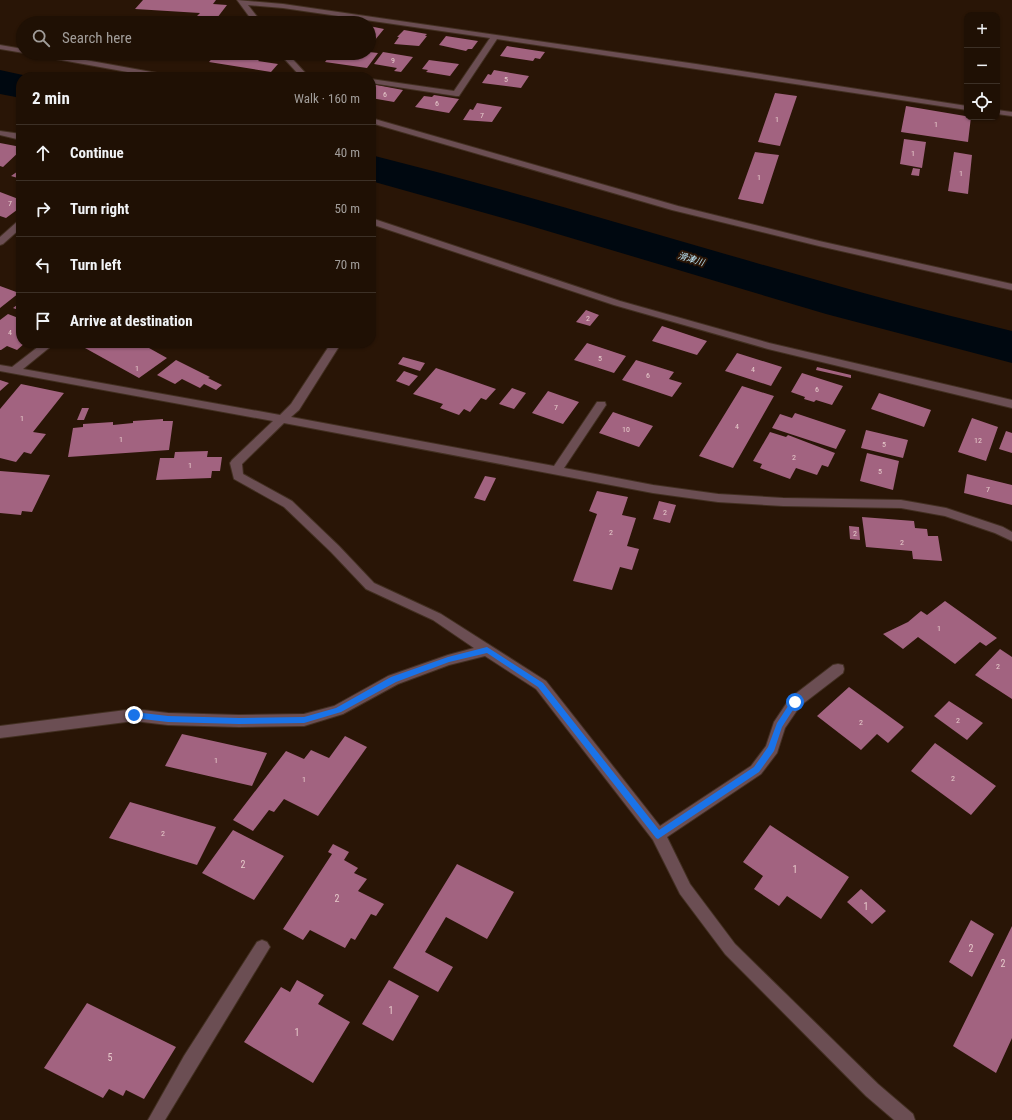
<!DOCTYPE html>
<html lang="en">
<head>
<meta charset="utf-8">
<style>
  :root { --surface:#1f1004; --page:#2c1e13; --text:#f1f3f6; --muted:#a19d9a; --line:#3c3026 }
  body { margin:0; font-family:"Roboto Condensed","Noto Sans JP",sans-serif; background:var(--page); color:var(--text) }
  .controls { position:absolute; right:12px; top:12px; display:grid; overflow:hidden; border-radius:8px; box-shadow:0 1px 3px #0004 }
  .controls button { width:36px; height:36px; display:grid; place-items:center; padding:0; border:0; border-bottom:1px solid var(--line); background:var(--surface); color:var(--text); font:20px sans-serif }
  .stop { position:absolute; width:12px; height:12px; margin:-9px; border:3px solid #1a73e8; border-radius:50%; background:#fff }
  .stop.end { background:#1a73e8; border-color:#fff; box-shadow:0 1px 4px #0008 }
  .list { margin:0; padding:0; list-style:none }
  h2 { display:flex; justify-content:space-between; align-items:center; height:52px; margin:0; padding:0 16px; font-size:17px }
  h2 small { font-size:13px; font-weight:400; color:var(--muted) }
  .list li { display:grid; grid-template-columns:26px 1fr auto; gap:12px; align-items:center; box-sizing:border-box; height:56px; padding:0 16px; border-top:1px solid var(--line) }
  .list b { display:block; font-size:15px; white-space:nowrap }
  .list em { font-size:13px; font-style:normal; color:var(--muted) }
  .icon { flex:none; width:22px; height:22px; fill:none; stroke:currentColor; stroke-width:2; stroke-linecap:round; stroke-linejoin:round }
  .map { position:relative; flex:none; width:1012px; height:1120px; overflow:hidden }
  .search { position:absolute; background:var(--surface); box-shadow:0 1px 3px #0004; left:16px; top:16px; width:360px; height:44px; display:flex; align-items:center; gap:10px; box-sizing:border-box; padding:0 14px; border-radius:22px; color:var(--muted); font-size:15px }
  .panel { position:absolute; background:var(--surface); box-shadow:0 1px 3px #0004; left:16px; top:72px; width:360px; height:276px; border-radius:16px }
  .map>svg:first-child { display:block }
</style>
</head>
<body>
<div class="map">
<svg width="1012" height="1120" viewBox="0 0 1012 1120">
  <rect width="100%" height="100%" fill="#291506"/>
  <g fill="none" stroke-linecap="round" stroke-linejoin="round">
    <path fill="#000810" fill-rule="evenodd" d="M0,70l32,7h-11v21l-21,-4z
      M371,155c215,54 425,125 641,176v32l-186,-49 -302,-90 -153,-43z"/>
  </g>
  <path fill="#a26380" d="M143,0h73l-3,4 14,1 -10,13 -20,-2 3,-3 -65,-4z
    M369,26l15,3 -9,11 -6,-1z
    M404,30l23,4 -2,2h2l-8,10 -25,-2 5,-7h-2z
    M446,36l32,5 -6,8h-4l-2,2 -27,-6z
    M507,46l38,6 -5,7 -5,-1 -2,3 -33,-5z
    M369,52l9,1 -11,15 -42,-6 7,-9z
    M383,52l30,5 -12,15 -7,-1 3,-3 -23,-4z
    M138,53h27l-5,5z
    M226,53l35,5 -3,3 20,3 -7,8 -62,-10 7,-8 8,1z
    M429,60l30,4 -9,12 -24,-4 2,-2 -6,-1z
    M494,70l35,6 -8,12 -39,-5 6,-9 3,1z
    M371,84l32,6 -9,12 -23,-4z
    M775,93l22,3 -17,50 -22,-4z
    M434,95l25,4 -10,14 -34,-6 9,-11 8,1z
    M477,103l25,4 -10,15 -29,-2 7,-11 3,1z
    M906,106l65,11 -3,25 -67,-10z
    M904,139l22,3 -4,26 -22,-4z
    M0,143l21,4v3l-18,17 -3,-1z
    M755,152l24,3 -16,49 -25,-5z
    M954,152l18,3 -4,39 -20,-3z
    M913,168l7,1 -1,7 -8,-1z
    M21,169v10l-10,-3z
    M0,192l21,8v7l-15,11 -6,-2z
    M0,286l19,7 -19,15z
    M21,302v9l-8,-3z
    M586,310l13,5 -9,11 -14,-4z
    M8,314l13,5v24h4l-8,7 -10,-4 -6,4h-1v-30z
    M662,326l45,15 -10,14 -45,-14z
    M76,343h64l27,15 -28,20z
    M587,343l39,13 -12,17 -40,-13z
    M737,353l45,14 -11,19 -46,-15z
    M403,357l22,6 -5,8 -22,-7z
    M176,360l34,17 -2,1 14,7 -6,5 -12,-6 -4,4 -18,-9 -7,5 -18,-9z
    M636,360l38,12 -5,7 13,4 -10,14 -50,-17z
    M817,367l34,8v3l-35,-8z
    M436,368l60,21 -10,11 -5,-2 -11,14 -6,-3 -5,6 -19,-7 3,-4 -30,-10z
    M404,371l14,5 -9,10 -13,-5z
    M802,373l41,13 -11,19 -16,-5 -2,2 -10,-3 1,-2 -14,-5z
    M0,380l9,3 -9,8z
    M21,384l43,9 -31,39 13,2 -15,20 -7,-2 -8,10 -16,-4v-49z
    M742,386l32,10 -41,72 -34,-12z
    M512,388l14,5 -12,16 -15,-5z
    M548,391l31,11 -16,22 -31,-11z
    M879,393l52,17 -7,17 -53,-18z
    M82,408h7l-5,12h-7z
    M613,412l40,14 -14,21 -40,-14z
    M795,413l51,17 -10,19 -64,-21 8,-14 12,4z
    M972,418l26,9 -12,34 -28,-9z
    M163,419v2h10l-4,29 -101,7 5,-29 10,-1v-3l30,-2v3l20,-2v-2z
    M866,430l42,10 -5,18 -42,-10z
    M1006,431l6,2v20l-13,-4z
    M770,432l16,5 2,-2 47,18 -7,14 -6,-2 -5,10 -21,-7 -6,11 -30,-11 2,-4 -9,-3z
    M208,451l-1,6h15l-2,14h-8l-1,7 -55,2 4,-22h14l1,-6z
    M867,453l32,8 -6,29 -33,-9z
    M0,471l50,4 -18,37 -10,-1 -1,4 -21,-2z
    M967,474l45,11v20l-48,-12z
    M485,476l11,2 -11,23 -11,-3z
    M597,491l31,6 -6,18 14,3 -9,28 12,3 -7,21 -12,-3 -8,23 -39,-9 24,-67 -8,-3z
    M659,501l17,4 -6,18 -17,-4z
    M862,517l52,4 1,7 12,1 1,7h10l4,25 -29,-2 -1,-8 -46,-4z
    M849,526l10,1 1,13 -10,-1z
    M945,601l52,37 -11,8 -6,-4 -25,22 -37,-27 -15,12 -20,-15 25,-12 13,-11 6,4z
    M1000,649l12,8v42l-37,-24z
    M849,687l55,40 -16,16 -11,-9 -16,16 -44,-34z
    M949,701l34,22 -16,17 -33,-24z
    M182,734l85,19 -15,33 -87,-20z
    M345,736l22,11 -49,69 -34,-17 -10,13 -5,-2 -16,21 -20,-11 53,-69 18,8 7,-9 18,8z
    M935,743l61,43 -25,29 -60,-44z
    M130,802l86,25 -19,38 -88,-27z
    M770,825l79,52 -28,42 -34,-23 -8,10 -25,-17 9,-13 -20,-14z
    M233,830l51,26 -30,44 -52,-27z
    M333,844l16,8 -5,8 14,8 -4,5 13,6 -9,12 26,13 -8,12 -5,-2 -16,26 -4,-2 -6,10 -35,-18 -7,10 -20,-11 49,-75 -4,-2z
    M457,864l57,28 -27,47 -41,-22 -21,35 28,15 -15,25 -45,-24z
    M861,889l25,22 -14,13 -25,-22z
    M971,920l23,14 -22,43 -23,-15z
    M1012,926v112l-16,35 -43,-27z
    M297,980l27,15 -6,9 32,18 -37,61 -69,-41 37,-55 9,5z
    M389,980l30,16 -26,45 -31,-17z
    M87,1003l89,44 -32,52 -18,-9 -3,6 -14,-7 -6,9 -59,-30z"/>
  <g fill="none" stroke-linecap="round" stroke-linejoin="round">
    <defs>
      <path id="minor" d="M237,0l46,4 413,60 271,42v4l-470,-71 -38,57h-3l-85,-13v-4l83,12 36,-53 -207,-30 -35,-3 14,18h-8z
        M0,45l23,4 1,4 -24,-4z
        M30,53h17l121,22 4,2h-17l-121,-22z
        M279,53h8l22,24h-8z
        M335,75h10l4,2h-15z
        M997,110l15,2v4l-15,-2z
        M371,118l307,88 141,35 193,43v6l-193,-44 -147,-36 -301,-87z
        M0,131l21,3v6l-21,-5z
        M371,218l249,83 149,42 243,57v8l-244,-59 -154,-44 -243,-81z
        M21,220v8l-18,16 -3,1v-8l18,-16z
        M43,343h12l-32,26 257,46 11,-11 40,-61h8l1,2 -41,65 -8,7 263,49 43,-64h8l1,3 -42,63 89,17 65,9 65,4 118,2 45,8 57,19 9,5v9l-17,-8 -50,-17 -44,-8 -118,-2 -65,-4 -65,-9 -369,-70 -42,41 1,10 49,27 47,45 35,37 67,31 105,67 114,145 91,-60 15,-20 8,-24 16,-24 43,-33 5,-1 5,1 1,4 -1,4 -43,33 -15,22 -8,25 -16,21 -94,63 23,47 45,60 143,140 35,30 2,6h-21l-28,-24 -141,-142 -45,-60 -27,-54 -117,-151 -51,-33 -36,9 -51,19 -55,30 -39,12 -65,1 -71,-2 -34,-4 -134,17v-12l134,-17 34,4 71,2 65,-1 30,-8 54,-30 60,-21 26,-7 -41,-28 -67,-31 -35,-37 -47,-45 -50,-28 -4,-16 2,-3 41,-39 -273,-50v-6l12,2z
        M262,940l5,2 3,5 -3,5 -102,168h-17l36,-64 73,-114z"/>
    </defs>
    <use href="#minor" stroke="#422f21" stroke-width="2"/>
    <use href="#minor" fill="#6b4e53" fill-rule="evenodd"/>
  </g>
  <path fill="#1a73e8" d="M487,647l56,36 116,147 95,-63 14,-20 9,-24 15,-23h5l1,2 -16,25 -8,24 -15,21 -101,67 -2,-1 -118,-151 -51,-34 -38,9 -53,20 -55,30 -37,11 -65,1 -71,-2 -34,-4 -4,-3 4,-3 34,4 71,2 65,-1 32,-9 55,-31 57,-20z"/>
  <g text-anchor="middle" dominant-baseline="central" stroke-width="4" stroke-linejoin="round" paint-order="stroke">
    <g font-size="8" fill="#e6caca">
      <text x="393" y="60">9</text>
      <text x="506" y="79">5</text>
      <text x="385" y="94">6</text>
      <text x="437" y="103">6</text>
      <text x="482" y="115">7</text>
      <text x="777" y="119">1</text>
      <text x="936" y="124">1</text>
      <text x="913" y="153">1</text>
      <text x="961" y="173">1</text>
      <text x="759" y="177">1</text>
      <text x="10" y="203">7</text>
      <text x="588" y="318">2</text>
      <text x="10" y="332">4</text>
      <text x="600" y="358">5</text>
      <text x="137" y="368">1</text>
      <text x="753" y="369">4</text>
      <text x="648" y="375">6</text>
      <text x="817" y="389">6</text>
      <text x="556" y="407">7</text>
      <text x="22" y="418">1</text>
      <text x="737" y="426">4</text>
      <text x="626" y="429">10</text>
      <text x="121" y="439">1</text>
      <text x="978" y="440">12</text>
      <text x="884" y="444">5</text>
      <text x="794" y="457">2</text>
      <text x="190" y="465">1</text>
      <text x="880" y="471">5</text>
      <text x="988" y="489">7</text>
      <text x="665" y="512">2</text>
      <text x="611" y="532">2</text>
      <text x="855" y="533">2</text>
      <text x="902" y="542">2</text>
      <text x="939" y="628">1</text>
      <text x="998" y="666">2</text>
      <text x="958" y="720">2</text>
      <text x="861" y="722">2</text>
      <text x="216" y="760">1</text>
      <text x="953" y="778">2</text>
      <text x="304" y="779">1</text>
      <text x="163" y="833">2</text>
    </g>
    <g font-size="9" font-style="italic" fill="#bbe3f4" stroke="#291506">
      <text transform="translate(691 259) rotate(17)">滑津川</text>
    </g>
    <g font-size="10" fill="#e6caca">
      <text x="243" y="864">2</text>
      <text x="795" y="869">1</text>
      <text x="337" y="898">2</text>
      <text x="866" y="906">1</text>
      <text x="971" y="948">2</text>
      <text x="1003" y="963">2</text>
      <text x="391" y="1010">1</text>
      <text x="297" y="1032">1</text>
      <text x="110" y="1057">5</text>
    </g>
  </g>
</svg>
<div class="controls">
<button>+</button>
<button>−</button>
<button><svg class="icon" aria-label="locate" viewBox="0 0 24 24"><circle cx="12" cy="12" r="6"/><path d="M12 2v4M12 18v4M2 12h4M18 12h4"/></svg></button>
</div>
<div class="stop" style="left:795px;top:702px"></div>
<div class="stop end" style="left:134px;top:715px"></div>
<div class="search"><svg class="icon" aria-label="search" viewBox="0 0 24 24"><circle cx="10" cy="10" r="6"/><path d="M15 15l6 6"/></svg>Search here</div>
<section class="panel">
<h2>2 min<small>Walk · 160 m</small></h2>
<ul class="list">
<li><svg class="icon" aria-label="ahead" viewBox="0 0 24 24"><path d="M12 20V5M6 11l6-6 6 6"/></svg><div><b>Continue</b></div><em>40 m</em></li>
<li><svg class="icon" aria-label="right" viewBox="0 0 24 24"><path d="M7 20v-9h11M14 6l5 5-5 5"/></svg><div><b>Turn right</b></div><em>50 m</em></li>
<li><svg class="icon" aria-label="left" viewBox="0 0 24 24"><path d="M17 20v-9H6M10 6l-5 5 5 5"/></svg><div><b>Turn left</b></div><em>70 m</em></li>
<li><svg class="icon" aria-label="arrive" viewBox="0 0 24 24"><path d="M6 21V4h12l-3 4 3 4H6"/></svg><div><b>Arrive at destination</b></div></li>
</ul>
</section>
</div>
</body>
</html>
